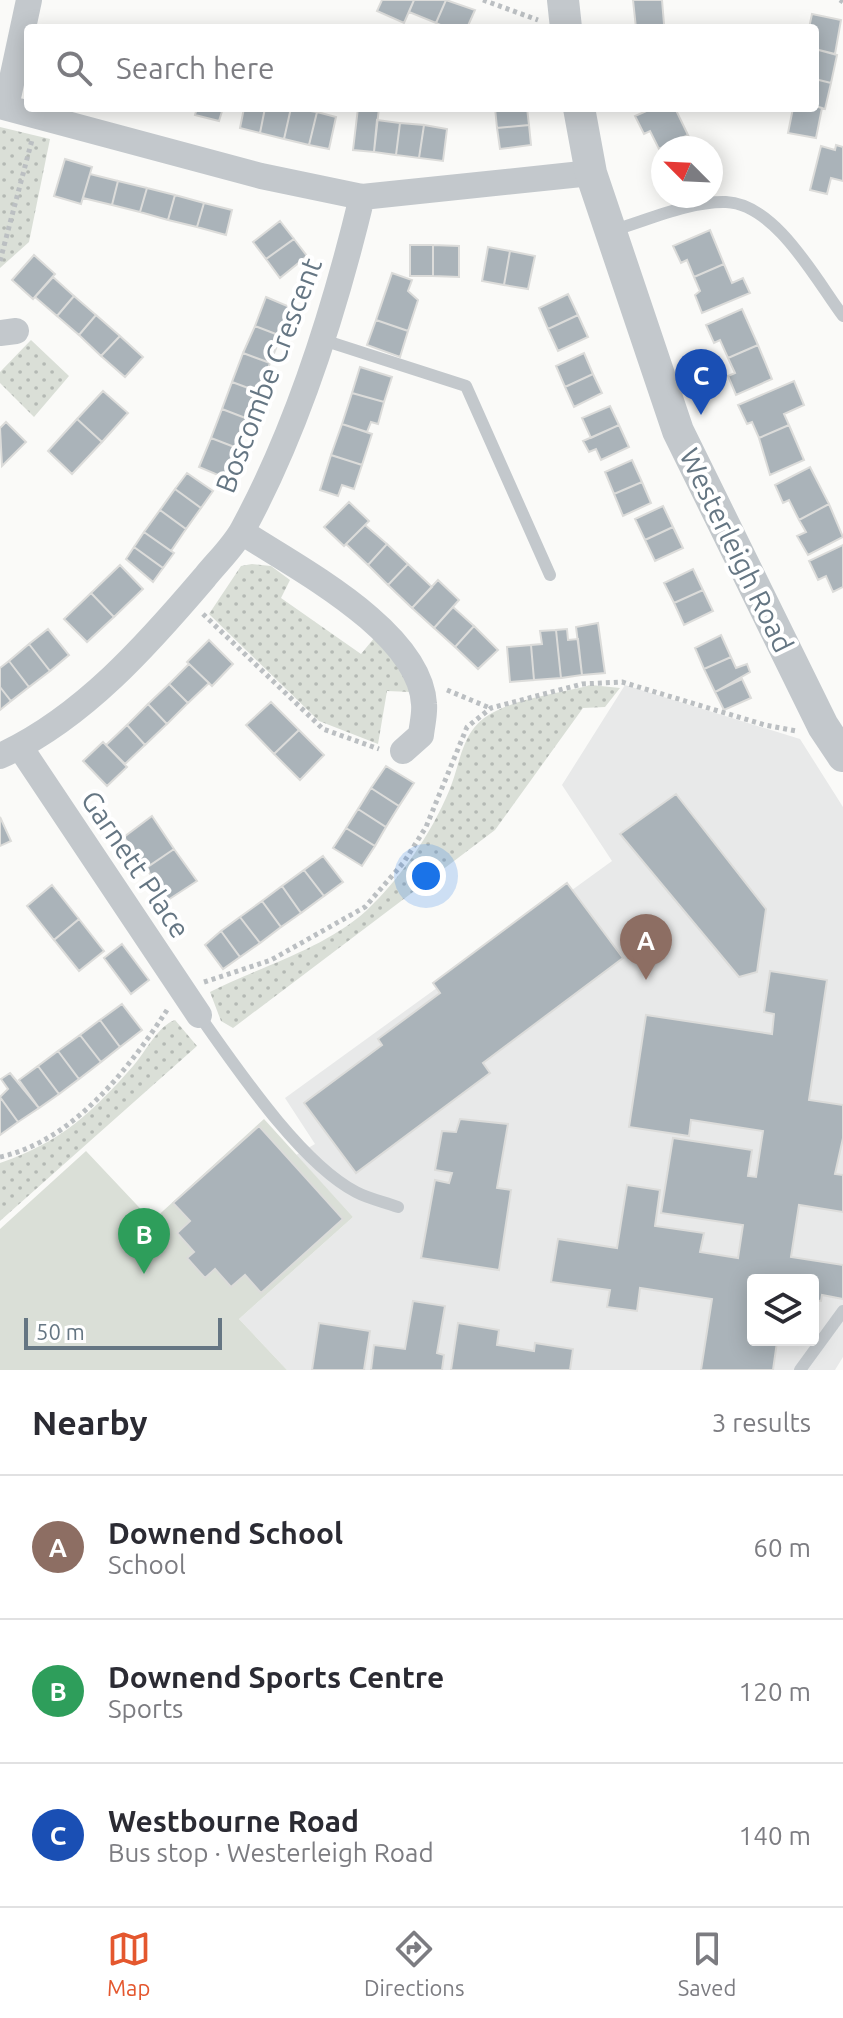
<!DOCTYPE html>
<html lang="en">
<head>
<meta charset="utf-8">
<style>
  :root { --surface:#fff; --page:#f2f2f3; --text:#2b2b33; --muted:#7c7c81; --line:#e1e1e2; --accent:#e4572e }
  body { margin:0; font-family:Ubuntu,sans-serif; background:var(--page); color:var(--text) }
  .controls { position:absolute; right:24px; bottom:24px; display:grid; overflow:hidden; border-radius:8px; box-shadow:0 4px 20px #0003 }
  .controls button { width:72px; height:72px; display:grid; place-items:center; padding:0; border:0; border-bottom:2px solid var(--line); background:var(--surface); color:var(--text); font:40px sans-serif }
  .compass { position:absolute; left:651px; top:136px; width:72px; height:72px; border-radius:50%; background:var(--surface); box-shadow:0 4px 20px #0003; rotate:294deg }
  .scale { position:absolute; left:24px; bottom:20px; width:198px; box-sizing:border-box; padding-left:8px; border:4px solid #657683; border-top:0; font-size:22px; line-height:28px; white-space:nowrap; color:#657683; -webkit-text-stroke:6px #fff; paint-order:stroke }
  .you { position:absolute; left:426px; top:876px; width:28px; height:28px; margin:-20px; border:6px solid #fff; border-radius:50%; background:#1a73e8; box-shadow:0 0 0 12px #1a73e833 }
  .badge { display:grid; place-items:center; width:52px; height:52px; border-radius:50%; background:var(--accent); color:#fff; font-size:26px; font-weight:700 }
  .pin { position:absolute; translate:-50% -66px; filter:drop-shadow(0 2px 4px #0008) }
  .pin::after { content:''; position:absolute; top:42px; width:28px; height:24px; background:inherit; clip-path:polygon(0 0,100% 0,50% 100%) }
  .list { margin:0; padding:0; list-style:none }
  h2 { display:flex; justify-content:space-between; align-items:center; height:104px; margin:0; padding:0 32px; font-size:34px }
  h2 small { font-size:26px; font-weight:400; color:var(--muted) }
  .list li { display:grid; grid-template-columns:52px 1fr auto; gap:24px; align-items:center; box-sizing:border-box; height:144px; padding:0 32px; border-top:2px solid var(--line) }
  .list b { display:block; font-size:30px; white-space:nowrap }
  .list p { margin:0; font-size:26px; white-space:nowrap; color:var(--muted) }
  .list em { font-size:26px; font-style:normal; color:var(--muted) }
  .icon { flex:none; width:44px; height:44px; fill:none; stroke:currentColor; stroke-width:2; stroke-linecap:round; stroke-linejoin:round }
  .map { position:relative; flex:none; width:843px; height:1370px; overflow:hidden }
  .search { position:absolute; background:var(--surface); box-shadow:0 4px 20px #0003; left:24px; right:24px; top:24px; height:88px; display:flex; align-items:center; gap:20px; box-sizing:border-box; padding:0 28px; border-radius:8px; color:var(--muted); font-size:30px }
  .sheet { height:536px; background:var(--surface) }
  nav { display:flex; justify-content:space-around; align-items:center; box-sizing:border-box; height:112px; border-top:2px solid var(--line); background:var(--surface); font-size:22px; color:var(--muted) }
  nav a { display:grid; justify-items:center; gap:4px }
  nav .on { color:var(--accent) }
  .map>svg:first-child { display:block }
</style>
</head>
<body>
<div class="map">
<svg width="843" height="1370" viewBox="0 0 843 1370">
  <defs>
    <pattern id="grass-dots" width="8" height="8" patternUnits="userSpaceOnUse" patternTransform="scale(2)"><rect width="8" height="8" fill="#dadfd7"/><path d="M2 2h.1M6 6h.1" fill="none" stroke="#b4b9b4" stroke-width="1.8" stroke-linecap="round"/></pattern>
  </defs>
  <rect width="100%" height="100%" fill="#fafaf8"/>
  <path fill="#e8e9e9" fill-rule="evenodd" d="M625,685l175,54 43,68v550l-8,13h-548l-48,-51 114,-102 -57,-62 19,-11 -30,-46 327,-237 -50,-76zM753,1280h60v60h-60z"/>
  <path fill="url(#grass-dots)" d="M0,127l50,12 -21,103 -29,26z
    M31,340l38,36 -35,41 -34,-34v-11z
    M252,564l19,2 19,14 -9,18 80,56 14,-17 25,27 11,28 -24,-1 -9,53 -59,-23 -110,-107 32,-48z
    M591,685l29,3 -15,19 -22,1 -88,122 -262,198 -12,-7 -11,-29c51,-26 112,-42 156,-81 34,-32 65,-77 83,-120 13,-31 12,-64 47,-80 28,-14 65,-18 95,-26z
    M175,1020l22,26 -197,175v-58c61,-21 92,-50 134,-98 12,-14 24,-39 41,-45z"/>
  <path fill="#dadfd7" d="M264,1119l89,98 -114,102 48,51h-287v-141l86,-78 66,70z"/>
  <path fill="#aab3b9" stroke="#dcdcda" stroke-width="2" d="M382,0h32l-10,23 -27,-12z
    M414,0h32l-10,23 -27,-11z
    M446,0l29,10 -8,18h-20l-11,-5z
    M633,0h29l2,24 -5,4h-23z
    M812,14l29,6 -6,34 -20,-5v-21h-6z
    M815,49l22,6 -6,28 -16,-4z
    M815,79l16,4 -6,26 -10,-3z
    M815,106l7,2 -6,30 -28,-5 5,-25z
    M197,108h26l-4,13 -24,-6z
    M244,108h21l-5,25 -20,-5z
    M265,108h26l-7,31 -24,-6z
    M291,108l26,4 -8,33 -25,-6z
    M358,108h21l-5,44 -21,-2z
    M495,108h32l2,17 -32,3z
    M653,108h22l13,27 -29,14 -9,-18 -6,3 -9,-18z
    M317,112l19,5 -7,32 -20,-4z
    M377,120l23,3 -4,32 -22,-3z
    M400,123l24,2 -5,33 -23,-3z
    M424,125l23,4 -4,32 -24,-3z
    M529,125l2,20 -31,4 -3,-21z
    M688,135l6,13h-31v8l-4,-7z
    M836,145l7,2v34l-12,-3 -4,16 -17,-4 11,-44 14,4z
    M65,159l27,8 -11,37 -27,-8z
    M90,174l28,7 -6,24 -29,-7z
    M118,181l29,7 -7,24 -28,-7z
    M147,188l28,7 -7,25 -28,-8z
    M175,195l29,8 -7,24 -29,-7z
    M204,203l28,7 -6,25 -29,-8z
    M280,221l14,18 -28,20 -13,-17z
    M710,230l14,34 -30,13 -7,-17 -6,3 -8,-17z
    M294,239l13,17 -27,22 -14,-19z
    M410,245h23v31h-23z
    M433,245l26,1v31l-26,-1z
    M488,247l22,4 -6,34 -22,-4z
    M510,251l25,5 -7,33 -24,-4z
    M34,255l21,19 -22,25 -21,-19z
    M724,264l8,19 11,-5 7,15 -48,20 -7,-18 5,-4 -6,-14z
    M392,273l20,7 -4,11 10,9 -10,31 -32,-11z
    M53,277l21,19 -17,20 -22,-19z
    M568,294l10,21 -30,14 -9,-21z
    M74,296l22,19 -17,20 -22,-19z
    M266,297l26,11 -11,28 -26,-10z
    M742,309l16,36 -30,13 -8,-18 -6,3 -8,-18z
    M96,315l24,21 -19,20 -22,-21z
    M578,315l10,22 -30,14 -10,-22z
    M376,320l32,11 -8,26 -33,-12z
    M255,326l26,10 -11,27 -27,-10z
    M120,336l23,21 -18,20 -24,-21z
    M758,345l14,34 -36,16 -8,-19 7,-3 -7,-15z
    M243,353l27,10 -11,29 -27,-10z
    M584,353l9,21 -28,13 -9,-21z
    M360,367l32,10 -8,25 -32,-9z
    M593,374l9,19 -28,14 -9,-20z
    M794,381l10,24 -20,9 5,11 -30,13 -7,-16 -5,2 -9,-19z
    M232,382l27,10 -11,27 -26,-10z
    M103,391l25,22 -26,29 -25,-23z
    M352,393l32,9 -6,22 -7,-2 -4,10 -25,-8z
    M610,406l9,19 -28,13 -9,-20z
    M222,409l26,10 -11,29 -26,-10z
    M77,419l25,23 -30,32 -24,-23z
    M6,422l20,20 -24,24 -2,-38z
    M342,424l30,10 -10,31 -31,-10z
    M619,425l10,22 -28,13 -5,-11 -7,3 -6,-11z
    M789,425l15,35 -34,15 -11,-37z
    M211,438l26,10 -12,30 -26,-11z
    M331,455l31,10 -8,24 -12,-4 -4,11 -18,-6z
    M632,460l10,22 -28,12 -9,-22z
    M810,467l19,37 -30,16 -10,-20 -6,3 -8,-18z
    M187,473l26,18 -12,17 -26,-19z
    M642,482l9,21 -28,13 -9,-22z
    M175,489l26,19 -15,21 -26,-19z
    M349,502l20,19 -25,25 -20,-19z
    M829,504l14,33 -35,18 -11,-19 9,-4 -7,-12z
    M663,506l10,21 -28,13 -10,-21z
    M160,510l26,19 -15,22 -27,-19z
    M365,525l22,19 -19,21 -22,-21z
    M673,527l10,21 -28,13 -10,-21z
    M144,532l30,21 -11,15 -29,-21z
    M387,544l21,20 -20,21 -20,-20z
    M843,545v42l-10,5 -7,-16 -8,4 -9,-19z
    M134,547l29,21 -10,14 -27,-23z
    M408,564l24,23 -20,21 -24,-23z
    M120,565l23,24 -29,28 -23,-24z
    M693,569l10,21 -29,13 -10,-20z
    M438,580l21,20 -25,28 -22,-20z
    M703,590l10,21 -29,14 -10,-22z
    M91,593l23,24 -27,25 -23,-23z
    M453,607l21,19 -19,21 -21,-19z
    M598,623l7,50 -23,2 -6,-48z
    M474,626l24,24 -20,19 -23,-22z
    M48,629l21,26 -19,16 -21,-27z
    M567,629l1,11 10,-1 4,36 -21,3 -5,-48z
    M556,630l5,48 -27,2 -3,-35 11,-1 -2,-13z
    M721,635l10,22 -27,12 -9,-21z
    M209,640l24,24 -21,22 -25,-24z
    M29,644l21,27 -21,16 -20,-26z
    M531,645l3,35 -24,2 -3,-35z
    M731,657l5,11 11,-4 3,8 -35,20 -11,-23z
    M9,661l20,26 -18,14 -11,-14v-19z
    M189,664l20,19 -21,20 -19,-19z
    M742,679l9,19 -27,12 -9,-18z
    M169,684l19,19 -21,21 -19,-20z
    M0,687l11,14 -11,9z
    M271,702l28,28 -25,24 -28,-29z
    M148,704l19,20 -22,21 -18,-20z
    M127,725l18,20 -20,19 -19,-19z
    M299,730l25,25 -24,25 -26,-26z
    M103,742l24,25 -20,19 -24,-25z
    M386,766l28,17 -15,23 -28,-18z
    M371,788l28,18 -13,21 -28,-18z
    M676,794l90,115 -9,63 -18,5 -119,-143z
    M358,809l28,18 -11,19 -29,-18z
    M152,816l22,33 -28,19 -22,-31z
    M0,817l11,24 -11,5z
    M346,828l29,18 -13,20 -29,-18z
    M174,849l23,32 -29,19 -22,-32z
    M323,856l20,26 -19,14 -20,-26z
    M304,870l20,26 -23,17 -19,-27z
    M567,883l56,75 -140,105 7,10 -134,100 -52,-70 78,-58 -4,-6 62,-46 -7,-10z
    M52,885l27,34 -25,21 -27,-34z
    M282,886l19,27 -20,14 -19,-26z
    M262,901l19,26 -21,16 -20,-26z
    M240,917l20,26 -20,14 -19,-26z
    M79,919l25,32 -25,20 -25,-31z
    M221,931l19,26 -17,12 -18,-24z
    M122,944l27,36 -18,14 -27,-36z
    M770,971l57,9 -18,120 34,5v33l-8,36 8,1v37l-44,-7 -8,52 52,8v34l-21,-4 -1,6 -8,-1v-20h-60v60l24,2 -4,28h-72l11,-71 -72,-11 -3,23 -30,-4 3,-17 -59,-8 7,-43 59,9 10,-63 33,5 -5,36 49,7 -4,19 38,6 5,-33 -82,-12 12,-75 79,12 -4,26 8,1 7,-46 -72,-11 -2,16 -60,-9 17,-112 126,19 2,-20 -10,-2z
    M122,1004l20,26 -22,17 -20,-27z
    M100,1020l20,27 -19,15 -21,-27z
    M80,1035l21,27 -22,17 -21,-28z
    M58,1051l21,28 -20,15 -21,-28z
    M38,1066l21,28 -20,14 -20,-28z
    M10,1073l29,35 -21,14 -18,-25 8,-8 -7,-10z
    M0,1097l18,25 -18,13z
    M460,1119l48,5 -11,64 14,2 -12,80 -78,-12 14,-78 14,3 3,-10 -17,-3 7,-39 14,1z
    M259,1126l84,93 -82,74 -16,-18 -14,12 -16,-18 -10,9 -18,-20 7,-6 -17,-19 13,-12 -17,-18z
    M413,1301l32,5 -8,47 7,2 -2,15h-71l3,-25 31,4z
    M319,1323l51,8 -6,39h-52z
    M458,1323l41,7 -2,15 37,6 1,-8 38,6 -3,21h-119z"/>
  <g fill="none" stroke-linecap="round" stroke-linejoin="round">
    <path stroke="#bbbfc2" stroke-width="5" stroke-dasharray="4 4" stroke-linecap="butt" d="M483,0l55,20
      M840,0l3,2
      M0,261l32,-121
      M203,614l120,115 56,20
      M447,690l43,18
      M204,982l67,-22 94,-53 39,-45 22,-35 41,-100 24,-19 91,-24 40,-2 143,43 31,6
      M0,1157c73,-16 128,-87 167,-147"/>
    <path stroke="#c3c8cc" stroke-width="12" d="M611,231c35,-10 78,-30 115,-29 50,2 90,78 117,114
      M320,339l146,47 84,189
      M199,1015c37,52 101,148 157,177 13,7 29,10 42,15
      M800,1370l43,-59"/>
    <path stroke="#c3c8cc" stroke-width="26" d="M0,106l261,70 101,21 229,-24
      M6,107l23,-107
      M0,333l16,-2
      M242,532c55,36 178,99 182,172 1,10 -2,21 -3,31l-18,16
      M20,747l179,268
      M0,756c82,-37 148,-112 205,-179 12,-15 29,-31 38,-48 55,-101 92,-220 119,-332"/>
    <path stroke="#c3c8cc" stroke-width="32" d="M563,0l3,28
      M579,108l12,65 87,258 145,295 20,30"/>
  </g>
  <g text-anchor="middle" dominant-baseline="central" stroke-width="8" stroke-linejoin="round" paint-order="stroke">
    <g font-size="28" fill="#657683" stroke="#fff">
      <text transform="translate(268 375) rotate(-69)">Boscombe Crescent</text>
      <text transform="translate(737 550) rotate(64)">Westerleigh Road</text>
      <text transform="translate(136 864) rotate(56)">Garnett Place</text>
    </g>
  </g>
</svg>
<div class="controls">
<button><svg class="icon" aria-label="layers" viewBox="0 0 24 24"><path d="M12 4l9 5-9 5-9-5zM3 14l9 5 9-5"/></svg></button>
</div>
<svg class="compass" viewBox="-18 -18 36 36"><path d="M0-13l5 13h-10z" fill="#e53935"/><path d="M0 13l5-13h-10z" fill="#7c7c81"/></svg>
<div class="scale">50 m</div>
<div class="you"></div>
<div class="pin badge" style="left:646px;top:980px;background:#8d6e63">A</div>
<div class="pin badge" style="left:144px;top:1274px;background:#2e9e5b">B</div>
<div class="pin badge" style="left:701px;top:415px;background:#1a4fb4">C</div>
<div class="search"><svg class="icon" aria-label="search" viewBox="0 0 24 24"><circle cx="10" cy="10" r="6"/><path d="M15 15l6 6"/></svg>Search here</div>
</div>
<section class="sheet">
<h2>Nearby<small>3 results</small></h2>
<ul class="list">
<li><span class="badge" style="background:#8d6e63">A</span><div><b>Downend School</b><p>School</p></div><em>60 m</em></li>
<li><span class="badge" style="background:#2e9e5b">B</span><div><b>Downend Sports Centre</b><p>Sports</p></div><em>120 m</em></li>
<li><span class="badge" style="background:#1a4fb4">C</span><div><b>Westbourne Road</b><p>Bus stop · Westerleigh Road</p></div><em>140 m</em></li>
</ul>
</section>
<nav>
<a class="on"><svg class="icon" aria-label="map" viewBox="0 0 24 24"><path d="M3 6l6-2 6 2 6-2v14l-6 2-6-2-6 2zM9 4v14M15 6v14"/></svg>Map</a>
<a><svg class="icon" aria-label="directions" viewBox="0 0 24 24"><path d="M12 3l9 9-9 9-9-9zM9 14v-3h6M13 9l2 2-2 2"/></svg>Directions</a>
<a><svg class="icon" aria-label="saved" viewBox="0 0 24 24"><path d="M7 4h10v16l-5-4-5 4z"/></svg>Saved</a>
</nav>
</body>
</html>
